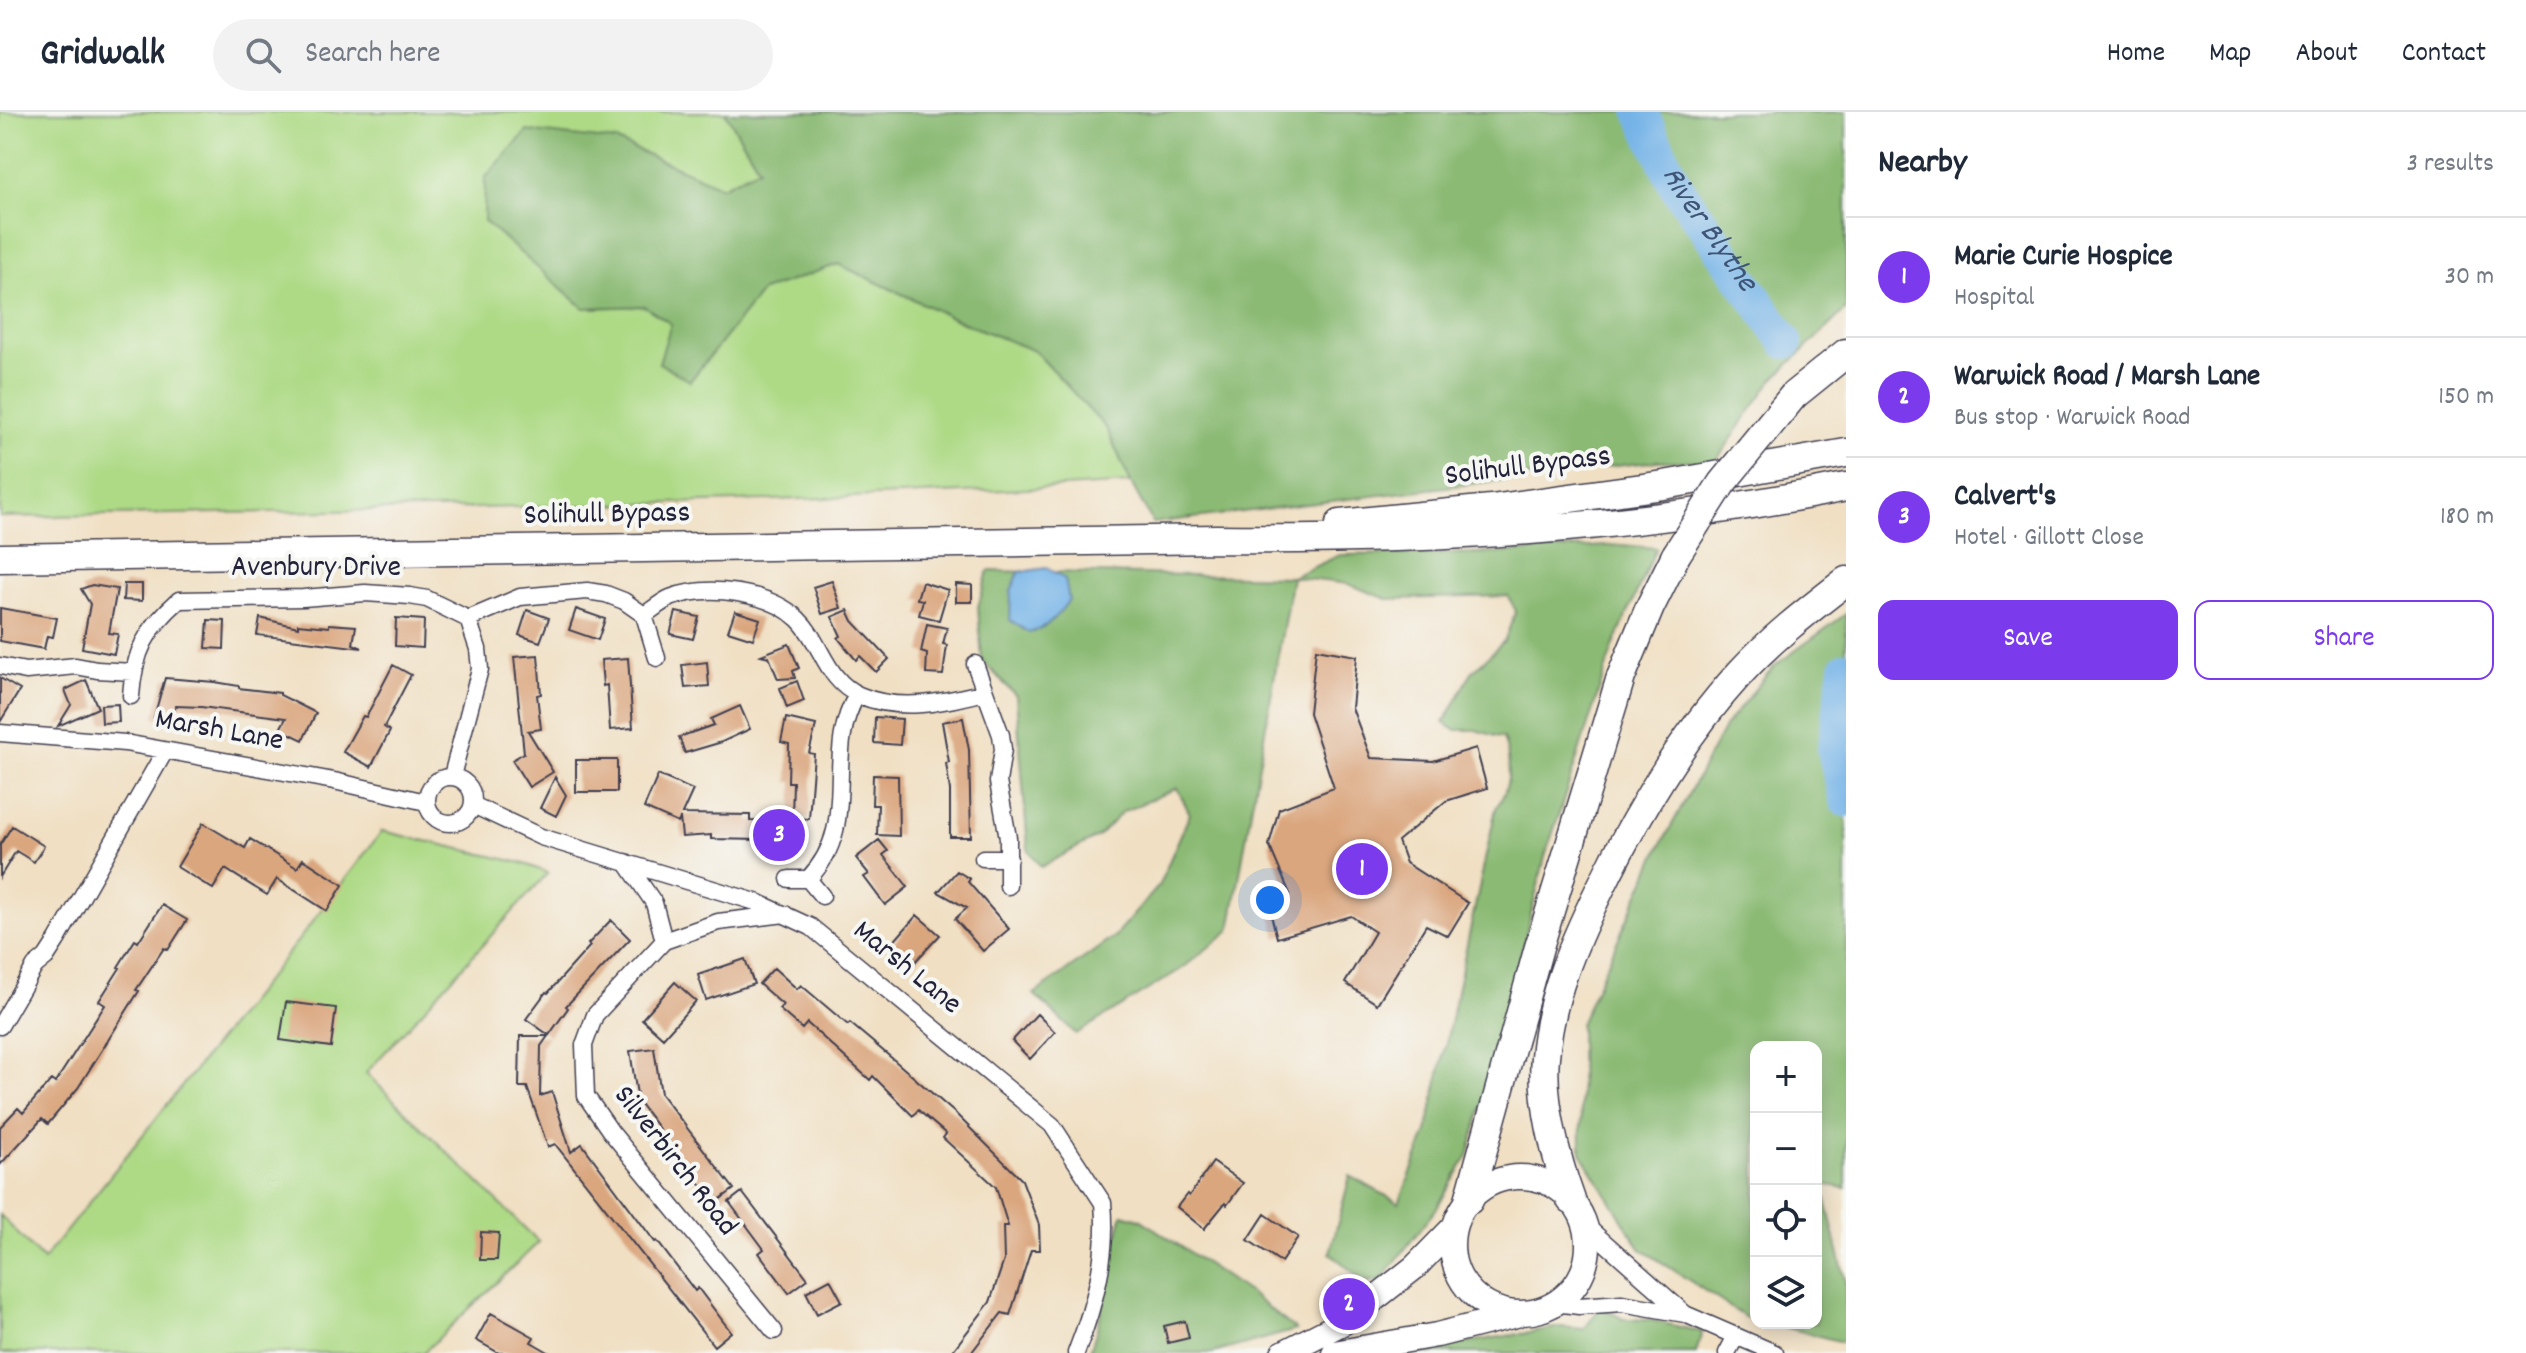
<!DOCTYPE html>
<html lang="en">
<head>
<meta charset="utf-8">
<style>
  :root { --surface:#fff; --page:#f2f2f3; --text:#1f2937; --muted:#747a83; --line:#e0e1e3; --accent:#7c3aed }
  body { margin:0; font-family:Dekko,sans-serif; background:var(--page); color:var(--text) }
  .controls { position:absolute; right:24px; bottom:24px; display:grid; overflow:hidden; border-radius:16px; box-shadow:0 4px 20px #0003 }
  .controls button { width:72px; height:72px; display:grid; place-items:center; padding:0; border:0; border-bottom:2px solid var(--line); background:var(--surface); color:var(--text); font:40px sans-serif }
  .you { position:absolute; left:1270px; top:788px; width:28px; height:28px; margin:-20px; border:6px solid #fff; border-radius:50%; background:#1a73e8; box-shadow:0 0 0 12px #1a73e833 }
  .badge { display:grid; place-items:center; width:52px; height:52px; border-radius:50%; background:var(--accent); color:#fff; font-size:26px; font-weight:700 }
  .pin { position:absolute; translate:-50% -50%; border:4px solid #fff; box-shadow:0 2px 8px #0006 }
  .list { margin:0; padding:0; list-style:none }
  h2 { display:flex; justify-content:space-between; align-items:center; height:104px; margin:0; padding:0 32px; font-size:34px }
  h2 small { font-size:26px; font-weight:400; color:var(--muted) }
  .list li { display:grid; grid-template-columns:52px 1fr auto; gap:24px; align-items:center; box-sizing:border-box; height:120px; padding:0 32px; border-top:2px solid var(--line) }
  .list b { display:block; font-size:30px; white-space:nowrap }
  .list p { margin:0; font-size:26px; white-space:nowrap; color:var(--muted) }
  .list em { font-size:26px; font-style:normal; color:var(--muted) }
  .actions { display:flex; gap:16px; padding:24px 32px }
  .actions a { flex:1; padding:18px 0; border:2px solid var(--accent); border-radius:16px; text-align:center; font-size:28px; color:var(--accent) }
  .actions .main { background:var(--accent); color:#fff }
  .icon { flex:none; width:44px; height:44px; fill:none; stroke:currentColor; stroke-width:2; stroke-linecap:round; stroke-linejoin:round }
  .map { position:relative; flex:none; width:1846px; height:1241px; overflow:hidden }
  header { display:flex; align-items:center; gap:48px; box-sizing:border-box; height:112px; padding:0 40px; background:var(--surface); border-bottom:2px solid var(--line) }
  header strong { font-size:38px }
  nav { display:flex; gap:44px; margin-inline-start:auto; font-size:28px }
  .search { width:560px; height:72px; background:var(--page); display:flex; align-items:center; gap:20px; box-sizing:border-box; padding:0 28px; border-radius:44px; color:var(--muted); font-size:30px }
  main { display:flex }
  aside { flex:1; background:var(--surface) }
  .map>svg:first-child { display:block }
</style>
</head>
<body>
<header>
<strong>Gridwalk</strong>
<div class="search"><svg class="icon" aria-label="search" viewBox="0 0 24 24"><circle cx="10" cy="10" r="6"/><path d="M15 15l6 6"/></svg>Search here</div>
<nav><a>Home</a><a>Map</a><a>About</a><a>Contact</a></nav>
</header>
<main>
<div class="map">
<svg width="1846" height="1241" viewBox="0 0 1846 1241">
  <rect width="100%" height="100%" fill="#f6f6f2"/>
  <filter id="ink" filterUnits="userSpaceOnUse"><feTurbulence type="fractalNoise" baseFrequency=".0125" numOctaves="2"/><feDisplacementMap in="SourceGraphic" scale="16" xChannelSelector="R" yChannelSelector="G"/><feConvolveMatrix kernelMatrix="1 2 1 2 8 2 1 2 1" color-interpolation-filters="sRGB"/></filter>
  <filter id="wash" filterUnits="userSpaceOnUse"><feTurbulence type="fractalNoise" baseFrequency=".006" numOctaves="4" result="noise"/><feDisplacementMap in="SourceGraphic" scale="32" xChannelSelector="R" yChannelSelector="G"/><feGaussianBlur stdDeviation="1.8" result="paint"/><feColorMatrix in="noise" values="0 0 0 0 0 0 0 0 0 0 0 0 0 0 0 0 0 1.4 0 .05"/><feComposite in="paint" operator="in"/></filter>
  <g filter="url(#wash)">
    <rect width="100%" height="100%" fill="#f0dfc2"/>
    <path fill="#aeda86" stroke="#687e60" stroke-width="2" d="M0,0h725l34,56 -37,19 -105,-46 -33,167 60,-2 28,18 18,57 72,-90 76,-27 126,59 71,28 72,78 24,54c-377,23 -754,27 -1131,34z
      M382,719l140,32 26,10 -182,200 173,169 -116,111h-423v-138l43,45 257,-322z"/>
    <path fill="#8aba73" stroke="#566e57" stroke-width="2" d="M725,0h1121v197l-75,73 -55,79h-59l-504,62 -22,-40 -24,-54 -72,-78 -71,-28 -126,-59 -76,27 -72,90 -31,-18 12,-39 -27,-18 -60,2 -100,-87 1,-43 42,-47 90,10 105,46 37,-19z
      M1622,433l34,3 -43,99 -68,210 -49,198 -28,101 -32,53 -55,71 -16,2 -35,-29 20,-77 49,27 28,-71 69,-324c15,-21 16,-46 7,-70l-27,-8h-21l-11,-7 28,-51 32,-31 12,-30 -8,-15 -121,3 -39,-15 -56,-7 -62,353 -47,38 -107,66 -42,-40 81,-58 43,-49 32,-73 -13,-26 -55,24 -23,24 -58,31 -13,-18 -12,-153 -34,-36 -4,-53 10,-36 304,6 48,-22 156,-2z
      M1846,502v574l-24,-4 24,100v59l-77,-20h47v-276h-60v273l-11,-3 -105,-69 -59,-95 -1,-129 79,-175 66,-123 48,-59z
      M1123,1102l17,5 111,75 45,36 -83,23h-124c17,-44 20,-93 34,-139z
      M1601,1195l22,12 27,1 52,12 -6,21h-292l156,-26 24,2z"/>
    <path fill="#74b3e7" stroke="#4b6a91" stroke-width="2" d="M1047,456l18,11 4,21c-11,15 -21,28 -40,33l-19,-13 1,-29 8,-19z"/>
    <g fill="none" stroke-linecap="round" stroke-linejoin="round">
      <g stroke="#74b3e7" stroke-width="34">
        <path id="s1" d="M1641,0l35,74 110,156"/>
        <path d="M1846,556l-12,82 12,50"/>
      </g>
    </g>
    <g id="blocks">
      <path fill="#daa67e" d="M832,469l9,27 -19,6 -9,-27z
        M922,470l26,8 -9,30 -20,-5 4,-15 -6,-1z
        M124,472h18v17l-19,-1z
        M956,472l16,1v17h-16z
        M92,473l25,4 -8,44 9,1 -4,20 -32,-6 8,-44 -9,-15z
        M0,496l57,10 -4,19 -6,-1 -3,13 -44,-8z
        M576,497l29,10 -7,21 -29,-10z
        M527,498l22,8 -9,24 -21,-7z
        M848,498l5,11 36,38 -13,13 -16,-16 -4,4 -18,-22 3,-2 -9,-19z
        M735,499l25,8 -7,20 -25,-8z
        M676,500l23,5 -6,22 -23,-5z
        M260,506l38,9v-3l31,3v-3l27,2 -3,18 9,4 -105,-13z
        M396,506l28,2 -1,28 -28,-2z
        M208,508l17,1 -1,28 -18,-1z
        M927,512l20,4 -4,16 4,1 -4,30 -17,-1 1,-20 -6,-2z
        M789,532l10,24 -6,3 2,7 -17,1 -9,-22 -8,-2z
        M1316,537l41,7 -5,52 19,50 62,3 43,-13 11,40 -41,13 -48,40 8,22 62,40 -20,33 -22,-11 -49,79 -32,-21 30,-51 -24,-16 -74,22 -9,-35 22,-9 -21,-49 10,-36 55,-21 -25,-75z
        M538,543l3,39 -4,1 4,34 -13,2 25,41 -24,15 -17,-27 12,-7 -10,-96z
        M628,546l5,70 -23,2 -3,-45 -4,1 -2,-26z
        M707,550l2,24 -24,2 -3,-23z
        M393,553l18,10 -27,52 6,4 -19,36 -28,-15 20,-36 3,1z
        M0,566l20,12 -20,32z
        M165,566l50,4 24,4v2l41,5v2l36,18 -13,27 -23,-11 6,-11 -85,-11 -25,-1 -6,16 -16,-5z
        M86,568l12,28 -40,18 13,-21 -6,-15z
        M797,569l7,20 -17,7 -7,-20z
        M118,592l1,18 -17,1 -1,-18z
        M740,594l10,23 -28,13 -37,11 -6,-16 35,-12 -3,-6z
        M875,605l27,2 -2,26 -26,-2z
        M786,606l30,7 -7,28 5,1 -5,65 -17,-1 1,-36h-5l1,-38 -8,-2z
        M963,606l6,32 2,87h-21v-47l-4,-27 3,-1 -7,-40z
        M576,648h41v32h-41z
        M658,663l35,15 -11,24 68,1v6l44,1v28l-34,-1v-9l-49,-1v-4l-29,2 -2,-19 -2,5 -34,-15z
        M873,663l25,1 1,60 -22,-1 1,-30h-6z
        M555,665l11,18 -10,21 -16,-8z
        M203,711l42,25 5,-9 47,29 6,-9 40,26 -16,26 -50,-32 -10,16 -42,-26 -12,20 -36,-22z
        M12,714l32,20 -10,16 -18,-11 -16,26v-32z
        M879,728l9,11 -5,4 25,32 -23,18 -21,-28 5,-3 -13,-16z
        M957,759l13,8 -2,3 41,47 -26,22 -28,-32 12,-11 -29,-16z
        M162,793l25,15 -19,30 -4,-2 -28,42 3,1 -61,97 -30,36 -6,-5 -42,46v-38l18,-19 5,5 28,-33 4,3 50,-78 -6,-4 21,-33 -2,-1 17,-27 3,2z
        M917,803l23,20 -28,30 -22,-19z
        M611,808l19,19 -64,67 2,2 -19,27 -23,-16 20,-27 2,1 42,-47 -2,-2z
        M745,847l9,25 -48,16 -8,-25z
        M774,856l23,21 4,-4 47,40 2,-2 44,37 62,54 66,66 17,45 1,25h-9l-21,65 -8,-2 -31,40h-20l39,-51 14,-42 -1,-34h5l-12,-39 -53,-49 3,-4 -28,-24 -5,6 -40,-40 -3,4 -63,-57 -5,6 -23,-20 4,-4 -24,-21z
        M675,870l21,19 -33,37 -21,-19z
        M286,890l50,6 -5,39 -51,-7z
        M1037,902l18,18 -25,27 -18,-18z
        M520,924h28l-7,10 -1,50 12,-4 19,60 11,-8 73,98 2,-1 38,50 3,-3 33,44 -17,14 -159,-202 -7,3 -21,-60h-8z
        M654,936l7,46 73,95 -19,14 -77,-102 -8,-50z
        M1213,1050l30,21 -16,22 -2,-2 -21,26 -27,-22 10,-13 2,2z
        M742,1080l66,87 -19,14 -30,-40 5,-4 -35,-47z
        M1265,1102l33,23 -17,25 -33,-22z
        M481,1120l18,1 -2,27h-17z
        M830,1167l12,22 -25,13 -11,-22z
        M491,1201l43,24 -3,5 19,11h-51l-23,-13z
        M1185,1209l4,17 -21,5 -4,-17z"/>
    </g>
  </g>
  <g filter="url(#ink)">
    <use href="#blocks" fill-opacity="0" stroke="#413e4f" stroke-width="2"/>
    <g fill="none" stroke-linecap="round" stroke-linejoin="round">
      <defs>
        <path id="minor" d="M644,503l13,43
          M468,507l52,-22 67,-6 19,3 18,7 20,14c8,-5 17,-13 26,-17 37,-14 98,-7 128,21 23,22 28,62 61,76 42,18 85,7 126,-3
          M975,552l26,71 2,14 -5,33 10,56v48
          M0,554l26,5 50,-5 21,4 36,2
          M131,584c3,-44 15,-67 48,-96l124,-2 62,-5 45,3 17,3 41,20 10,30 2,20 -28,107
          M0,621l125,10 209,38 92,21
          M427 688a23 23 0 1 1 46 0a23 23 0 1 1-46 0Z
          M473,693l68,32 218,66 52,24 241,198 51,78c5,53 -8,101 -27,150
          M983,746h26
          M626,750l28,41 10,38
          M789,767h19c55,-56 13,-124 49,-184
          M808,767l14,17
          M0,914l35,-60 11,-9 11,-17 108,-189
          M1585,1113l99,88
          M1555,1191l24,3 43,-3 63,11 90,39
          M774,1219l-163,-199 -25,-36 -2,-51 11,-30 69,-74 54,-19 67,-8
          M1727,1241l8,-15"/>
        <path id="secondary" d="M1452 1133a68 68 0 1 1 136 0a68 68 0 1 1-136 0Z
          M1283,1241l63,-32 69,-54 39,-40
          M1334,1241l103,-18 79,-20"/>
        <path id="trunk" d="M1794,283l52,-42
          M1340,412l151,-15 173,-24 182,-32
          M0,446l1216,-19c216,2 418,-9 630,-52
          M1469,1088l70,-253 82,-270 29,-70 26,-52
          M1571,1088c-15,-41 -30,-100 -26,-143 5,-60 28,-113 54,-166 38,-79 83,-154 142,-219 31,-34 69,-63 105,-91"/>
      </defs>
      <use href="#minor" stroke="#413e4f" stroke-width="19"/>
      <use href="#secondary" stroke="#413e4f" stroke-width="27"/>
      <use href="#trunk" stroke="#413e4f" stroke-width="31"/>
      <use href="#minor" stroke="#fff" stroke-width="16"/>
      <use href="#secondary" stroke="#fff" stroke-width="24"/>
      <use href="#trunk" stroke="#fff" stroke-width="28"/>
      <defs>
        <path id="trunk-bridge" d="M1676,443l46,-72 72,-88"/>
      </defs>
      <use href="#trunk-bridge" stroke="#413e4f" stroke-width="31" stroke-linecap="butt"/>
      <use href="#trunk-bridge" stroke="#fff" stroke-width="28"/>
    </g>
  </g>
  <g text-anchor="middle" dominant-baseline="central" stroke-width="8" stroke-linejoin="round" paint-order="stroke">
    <g font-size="30" fill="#22223b" stroke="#f6f6f2">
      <text transform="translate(1528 356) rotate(-7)">Solihull Bypass</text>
      <text transform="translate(607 404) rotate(-1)">Solihull Bypass</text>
      <text x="316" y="457">Avenbury Drive</text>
      <text transform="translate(219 620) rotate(10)">Marsh Lane</text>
      <text transform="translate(906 857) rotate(39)">Marsh Lane</text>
      <text transform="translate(674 1050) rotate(52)">Silverbirch Road</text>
    </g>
    <g font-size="32" font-style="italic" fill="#3f5577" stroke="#f6f6f2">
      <text stroke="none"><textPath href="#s1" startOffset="136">River Blythe</textPath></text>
    </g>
  </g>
</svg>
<div class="controls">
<button>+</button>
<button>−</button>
<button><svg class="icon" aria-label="locate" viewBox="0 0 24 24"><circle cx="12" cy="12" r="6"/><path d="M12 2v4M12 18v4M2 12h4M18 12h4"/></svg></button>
<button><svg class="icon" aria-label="layers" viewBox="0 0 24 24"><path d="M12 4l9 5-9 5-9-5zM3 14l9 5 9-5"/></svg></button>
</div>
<div class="you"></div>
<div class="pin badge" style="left:1362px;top:757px">1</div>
<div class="pin badge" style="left:1349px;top:1192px">2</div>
<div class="pin badge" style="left:779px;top:723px">3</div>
</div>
<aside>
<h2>Nearby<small>3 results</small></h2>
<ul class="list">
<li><span class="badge">1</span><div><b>Marie Curie Hospice</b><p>Hospital</p></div><em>30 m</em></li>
<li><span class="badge">2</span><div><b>Warwick Road / Marsh Lane</b><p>Bus stop · Warwick Road</p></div><em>150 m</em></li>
<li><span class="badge">3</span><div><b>Calvert's</b><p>Hotel · Gillott Close</p></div><em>180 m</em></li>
</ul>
<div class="actions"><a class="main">Save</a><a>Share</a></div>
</aside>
</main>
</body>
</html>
